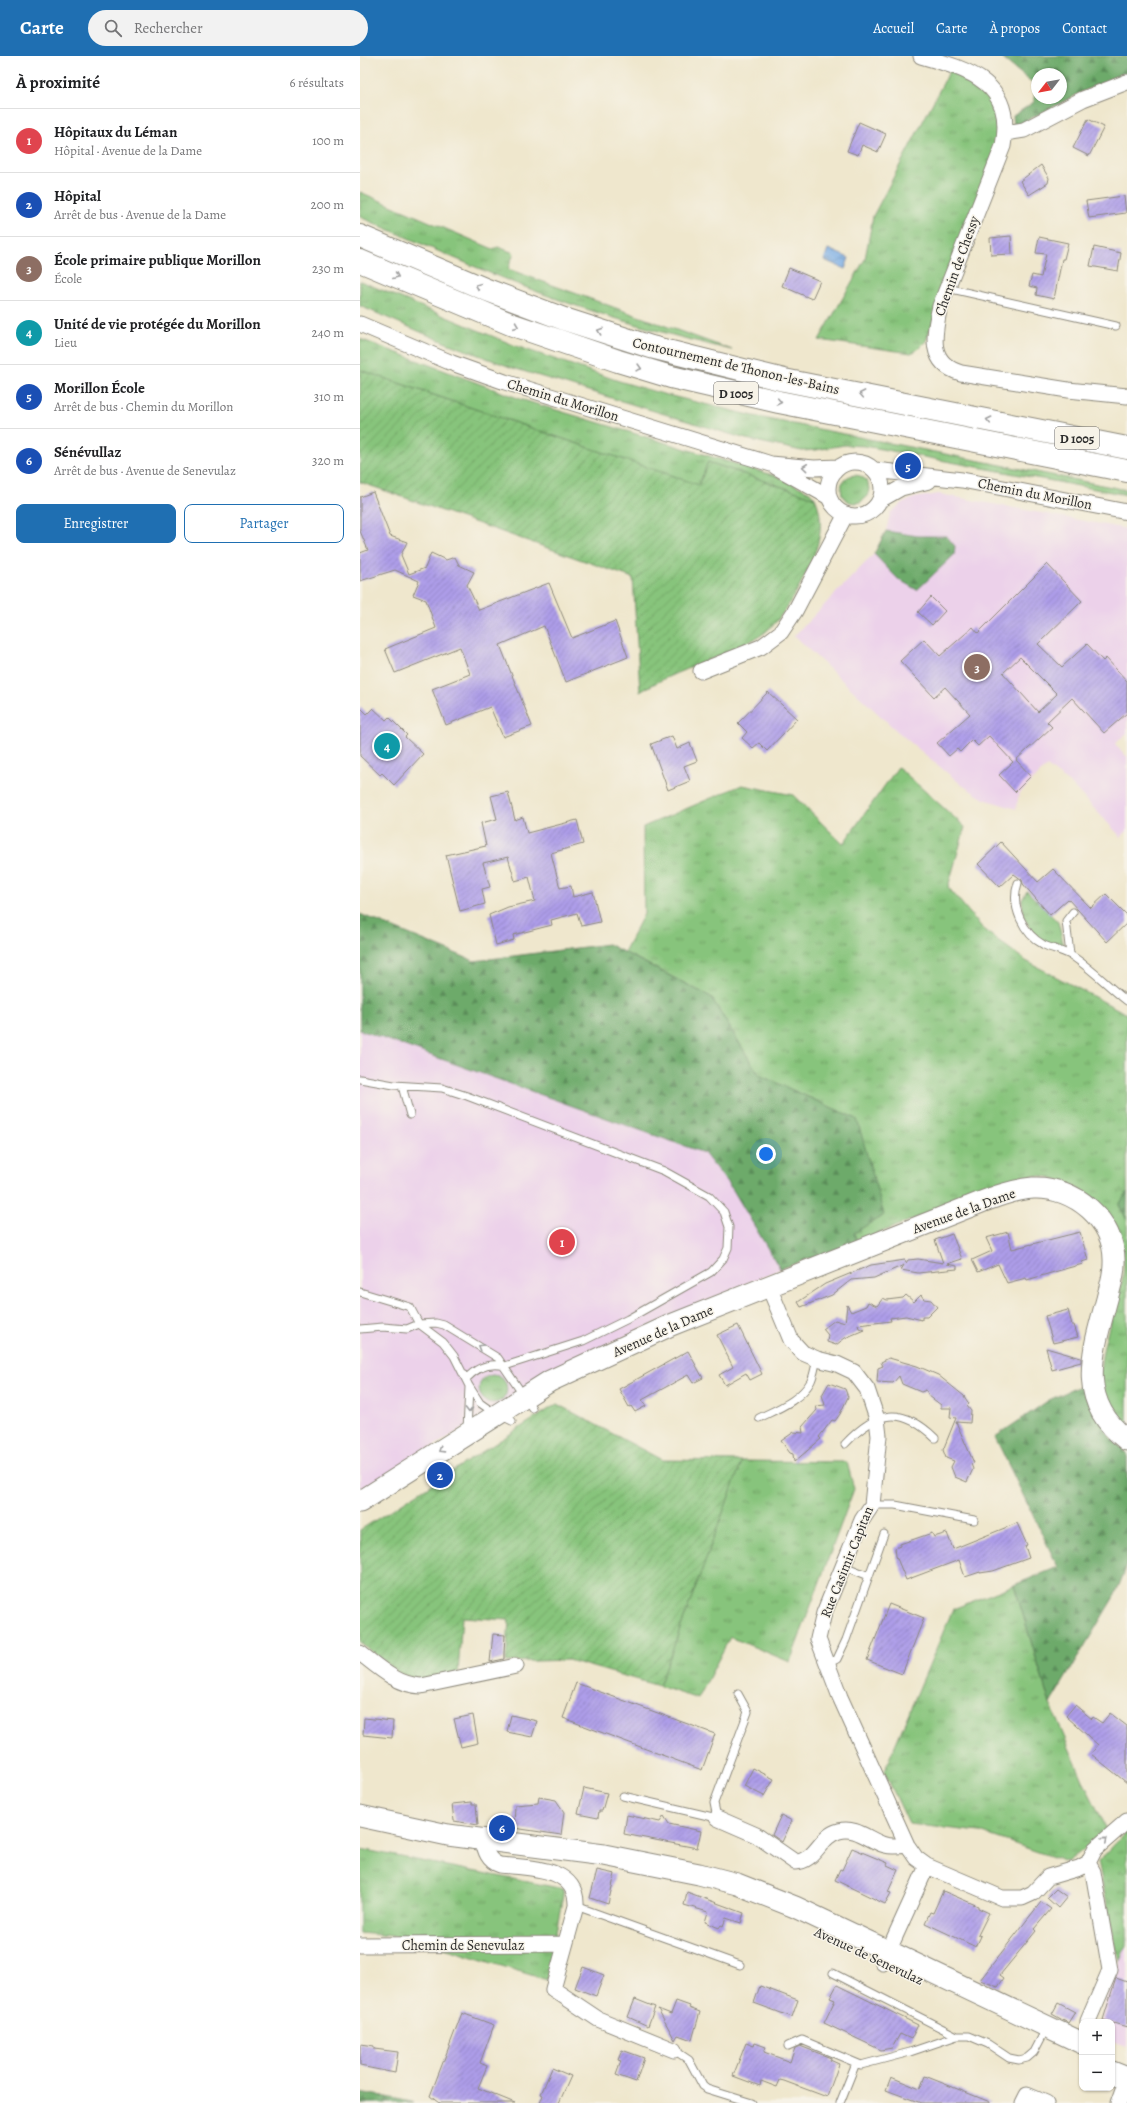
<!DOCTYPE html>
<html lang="fr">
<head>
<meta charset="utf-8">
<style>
  :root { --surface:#fff; --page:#f2f2f2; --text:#202124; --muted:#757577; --line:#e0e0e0; --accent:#1f6fb2 }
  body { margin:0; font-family:Alegreya,serif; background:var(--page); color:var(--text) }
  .controls { position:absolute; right:12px; bottom:12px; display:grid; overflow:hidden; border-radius:8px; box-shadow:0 1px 3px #0004 }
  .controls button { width:36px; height:36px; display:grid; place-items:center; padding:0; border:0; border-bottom:1px solid var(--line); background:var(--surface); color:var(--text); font:20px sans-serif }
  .compass { position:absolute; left:671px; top:12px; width:36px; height:36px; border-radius:50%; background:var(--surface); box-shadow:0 1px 3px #0004; rotate:239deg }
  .you { position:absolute; left:406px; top:1098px; width:14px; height:14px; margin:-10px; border:3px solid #fff; border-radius:50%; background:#1a73e8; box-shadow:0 0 0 6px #1a73e833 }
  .badge { display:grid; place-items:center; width:26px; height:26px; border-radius:50%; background:var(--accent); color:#fff; font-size:13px; font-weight:700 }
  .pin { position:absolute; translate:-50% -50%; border:2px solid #fff; box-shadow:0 1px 4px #0006 }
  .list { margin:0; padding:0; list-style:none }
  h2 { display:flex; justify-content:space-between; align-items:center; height:52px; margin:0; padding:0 16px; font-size:17px }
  h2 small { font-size:13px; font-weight:400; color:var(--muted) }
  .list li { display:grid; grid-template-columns:26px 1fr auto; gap:12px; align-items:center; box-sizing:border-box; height:64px; padding:0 16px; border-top:1px solid var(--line) }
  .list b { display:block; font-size:15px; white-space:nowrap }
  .list p { margin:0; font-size:13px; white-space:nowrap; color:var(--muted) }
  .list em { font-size:13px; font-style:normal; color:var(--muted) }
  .actions { display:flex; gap:8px; padding:12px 16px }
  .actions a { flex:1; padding:9px 0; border:1px solid var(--accent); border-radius:8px; text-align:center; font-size:14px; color:var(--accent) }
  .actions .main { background:var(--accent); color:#fff }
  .icon { flex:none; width:22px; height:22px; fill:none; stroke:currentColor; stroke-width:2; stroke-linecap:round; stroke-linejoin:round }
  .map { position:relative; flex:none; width:767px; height:2047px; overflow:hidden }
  header { display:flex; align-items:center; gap:24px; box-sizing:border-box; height:56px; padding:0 20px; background:var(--accent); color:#fff }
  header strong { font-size:19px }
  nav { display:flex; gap:22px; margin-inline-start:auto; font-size:14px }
  .search { width:280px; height:36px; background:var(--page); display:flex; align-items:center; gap:10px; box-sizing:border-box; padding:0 14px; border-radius:22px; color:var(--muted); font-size:15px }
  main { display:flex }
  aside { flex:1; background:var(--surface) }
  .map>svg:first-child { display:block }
</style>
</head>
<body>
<header>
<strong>Carte</strong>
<div class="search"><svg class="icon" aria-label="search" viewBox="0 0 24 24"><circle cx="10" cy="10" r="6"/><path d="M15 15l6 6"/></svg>Rechercher</div>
<nav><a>Accueil</a><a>Carte</a><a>À propos</a><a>Contact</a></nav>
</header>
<main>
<aside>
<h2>À proximité<small>6 résultats</small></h2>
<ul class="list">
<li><span class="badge" style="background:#e0444e">1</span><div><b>Hôpitaux du Léman</b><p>Hôpital · Avenue de la Dame</p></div><em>100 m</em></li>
<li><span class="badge" style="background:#1a4fb4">2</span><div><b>Hôpital</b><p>Arrêt de bus · Avenue de la Dame</p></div><em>200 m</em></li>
<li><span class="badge" style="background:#8d6e63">3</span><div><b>École primaire publique Morillon</b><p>École</p></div><em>230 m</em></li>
<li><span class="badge" style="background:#0f9aa8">4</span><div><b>Unité de vie protégée du Morillon</b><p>Lieu</p></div><em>240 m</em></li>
<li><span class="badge" style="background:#1a4fb4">5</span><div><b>Morillon École</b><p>Arrêt de bus · Chemin du Morillon</p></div><em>310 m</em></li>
<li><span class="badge" style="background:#1a4fb4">6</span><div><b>Sénévullaz</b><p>Arrêt de bus · Avenue de Senevulaz</p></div><em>320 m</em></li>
</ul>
<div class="actions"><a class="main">Enregistrer</a><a>Partager</a></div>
</aside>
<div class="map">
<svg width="767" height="2047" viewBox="0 0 767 2047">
  <defs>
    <pattern id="grass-tufts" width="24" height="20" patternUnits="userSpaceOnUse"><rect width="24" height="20" fill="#87c47b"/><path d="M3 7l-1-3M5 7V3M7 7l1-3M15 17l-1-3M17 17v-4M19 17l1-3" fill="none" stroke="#6f9f65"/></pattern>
    <pattern id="forest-firs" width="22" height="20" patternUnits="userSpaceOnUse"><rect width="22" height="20" fill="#6daa6b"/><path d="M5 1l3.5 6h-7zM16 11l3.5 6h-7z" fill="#5a8b58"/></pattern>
    <pattern id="garden-furrows" width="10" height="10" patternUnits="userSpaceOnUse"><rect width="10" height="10" fill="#87c47b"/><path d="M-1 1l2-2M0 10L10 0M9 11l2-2" fill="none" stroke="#6f9f65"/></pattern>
    <pattern id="water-waves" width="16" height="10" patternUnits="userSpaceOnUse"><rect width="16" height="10" fill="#78ace5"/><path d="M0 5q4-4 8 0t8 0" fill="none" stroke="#638cba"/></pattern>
    <pattern id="building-hatch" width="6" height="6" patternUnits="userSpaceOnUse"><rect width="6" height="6" fill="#ad9de9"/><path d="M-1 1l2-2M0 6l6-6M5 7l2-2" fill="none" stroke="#8d80bd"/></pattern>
  </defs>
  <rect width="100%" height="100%" fill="#f7f3e8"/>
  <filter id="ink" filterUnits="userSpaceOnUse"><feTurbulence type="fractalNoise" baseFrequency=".025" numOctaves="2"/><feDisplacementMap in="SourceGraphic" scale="8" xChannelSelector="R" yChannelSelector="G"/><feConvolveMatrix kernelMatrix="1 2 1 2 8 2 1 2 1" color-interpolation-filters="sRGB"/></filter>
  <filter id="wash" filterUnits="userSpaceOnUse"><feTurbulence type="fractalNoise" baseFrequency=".012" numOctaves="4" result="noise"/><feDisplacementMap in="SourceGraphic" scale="16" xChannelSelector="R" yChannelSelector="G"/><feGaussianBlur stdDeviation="0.9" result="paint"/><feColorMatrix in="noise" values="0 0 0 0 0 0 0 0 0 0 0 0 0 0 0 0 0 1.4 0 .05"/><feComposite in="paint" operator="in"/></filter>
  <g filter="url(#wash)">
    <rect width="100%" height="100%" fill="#efe7cd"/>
    <path fill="#ecd1ea" d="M579,438l188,35v204l-12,11 12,13v74l-6,6 -49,-52 -25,-19 -28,28 -3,15 -32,-10 -22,-14 -64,-53 -104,-96 80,-82 12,-23 4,-18 11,-9 13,-6z
      M0,974l344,123 29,37 47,79 -188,82 -232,139z
      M767,1889v102l-15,-5v-20h-12l12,-46z"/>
    <path fill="url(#grass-tufts)" stroke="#597853" d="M590,14c39,14 49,31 48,72l-72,199 -9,9 -6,3 -92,-13 46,-81 8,-43z
      M0,136l133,57 5,-2 16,6 -6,16 224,81c-56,-13 -110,-29 -164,-47 -71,-25 -139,-56 -208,-86z
      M0,225l156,65 103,35 44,13 95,23 369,73v5l-262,-49 -21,-1 -28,5 -14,1 -56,-12 -233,-71 -69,-26 -84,-36z
      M0,283l163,61 253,76 34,16 5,6 -107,-36 -9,23 -339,-115z
      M481 433a14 14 0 1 1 28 0a14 14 0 1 1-28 0Z
      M538,711l67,60 -17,60 36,43 42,31 101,53v178l-8,13 8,15v208c-12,-11 -24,-26 -26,-43 -4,-38 16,-73 22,-109 4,-35 -11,-69 -43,-86 -18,-9 -36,-18 -57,-13 -23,5 -44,15 -65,24 -34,14 -67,27 -101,41l-3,-9 3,-114 -98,-44 -48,-78 -87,-45 20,-38 -1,-87 99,-42 51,10 50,49z
      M667,835l31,31 6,24 -16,-2 -12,-8 -12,-18 -2,-18z
      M119 1333a14 14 0 1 1 28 0a14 14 0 1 1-28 0Z
      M382,1405l105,1 7,27 -64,173 -60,-25 -32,62 -39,-13z
      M654,1529l36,119 36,83 22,44 -41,31 -87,-30 -71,-8 -25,-53 69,-162z
      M767,1775v114l-8,16 -21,-99z
      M0,1793l204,40 -17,91 -136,-42 -51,-5z"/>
    <path fill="url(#forest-firs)" stroke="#4c6a4b" fill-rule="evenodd" d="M642,0h125v19l-31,10 -82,42 -1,-11 21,-14 1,-17 -32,-26zM677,18h24v24h-24z
      M526,475l32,5h28l9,10 -1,9 -37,35 -19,-11 -24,-25z
      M0,858l114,47 134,-17 103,53 48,78 98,44 27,96 -30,18 3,9 -77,27 -47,-79 -29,-37 -344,-123z
      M767,1136v28l-8,-15z
      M724,1328l26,53 17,16v113l-12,29 -65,109 -36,-119 44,-18 -63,-130 54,-37z
      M0,2036l52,10 2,1h-54z"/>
    <path fill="url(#garden-furrows)" stroke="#597853" d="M0,314l339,115 9,-23 107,36c10,22 5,45 -5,67 -8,17 -27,53 -41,64 -8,8 -19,12 -29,17 -33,17 -69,26 -100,46l-7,-114 -273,-96z
      M197,1348l105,56 80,1 -83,225 -91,-26 -62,2 3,-42 -47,-3 -4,55 -33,8 -23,-5 -42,-32v-113z"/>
    <path fill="url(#water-waves)" stroke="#526c88" d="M468,193l21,9 -4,11 -21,-9z"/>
    <g id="blocks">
      <path fill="url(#building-hatch)" fill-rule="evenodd" d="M728,63l16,8 -15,29 -16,-8z
        M499,66l27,12 -8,18 -16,-7 -4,10 -11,-4z
        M681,109l8,13 -1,5 -19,12 -9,-14z
        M764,140l2,17 -37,5 -3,-17z
        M651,180l1,18 -21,1 -1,-17z
        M679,181l29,6 -4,16h-2l-8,40 -18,-4 1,-7 -8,-2 3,-11 9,2 5,-23 -10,-1z
        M734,191l27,6 -3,18 -28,-5z
        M429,212l31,13 -8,18 -30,-13z
        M13,436l17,44 17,6 -6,13 8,19 16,-6 6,-15 15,7 9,-3 4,8 15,7 -7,13 12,25 70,-27 23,55 43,-17 13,36 -62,25 -22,-56 -44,19 32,81 -29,11 -13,-30 -44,18 -14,-36 38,-15 -10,-27 -65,26 -10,-24 51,-21 -10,-28 -13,-5 6,-14 -24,-11 -35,11v-28l8,-3 -8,-19v-34z
        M687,508l35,37 -44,43 24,23 25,-23 16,17 3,-3 21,23v32l-23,20 -32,-35 -25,24 5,5 -36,33 15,16 -16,16 -16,-17 14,-13 -24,-26 -11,10 -6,-6 -12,12 -3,-3 -8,7 -12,-13 33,-29 -25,-27 -11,10 -34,-36 24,-22 16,17 33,-29 5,6zM660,601l37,37 -19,18 -35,-39z
        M571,541l14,14 -13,14 -14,-13z
        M408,636l29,27 -30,32 -8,-8 -6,5 -11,-10 5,-6 -9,-9z
        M0,651l7,7 6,-6 13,12 3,-3 18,18 -2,2 18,17 -29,31 -12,-12 -2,2 -20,-19z
        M312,680l5,13 13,-6 7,18 -13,5 6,15 -22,9 -17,-46z
        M148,736l7,28 8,-3 4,16 50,-13 6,24 -32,9 9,35 11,-2 2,11 20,-5 7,30 -19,4 -4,-13 -26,7 1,5 -39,10 1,5 -18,5 -7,-30 19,-8 27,-6 -6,-24 -14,4 -7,-24 -25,6 7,24 -8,2 3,15 -25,7 -14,-56 40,-9 -5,-23 16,-4 -6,-23z
        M641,786l37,40 15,-13 38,39 15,-14 21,21v8l-20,19 -39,-43 -18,16 -27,-31 -1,-4 -8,-6 -14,13 -22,-23z
        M648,1176l4,17 68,-17 8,28 -6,2 1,2 -15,4 -41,12 -1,-2 -19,5 -9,-19 -20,8 -6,-12 20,-9 -6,-13z
        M592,1178l10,25 -15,5 10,2v3l-39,4 -17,-3 3,-5 -30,13 -23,2 -19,15 -31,12 -3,-5 27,-18 46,-19 34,-5 1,3 2,-3 10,-1 25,4 -8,-23z
        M546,1239l8,7 7,-7 3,4 7,1 6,7 -10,10h-5v3l-16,-4 -16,2 1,3 -33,4 1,3 5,2 -19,8 -9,7 -9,-3 1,-7 -5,-6 12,-9 10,3 2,-18 4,7 15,-6 2,-4 9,4 6,-8 4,2 16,-2z
        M708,1254l4,15h2l4,12 -25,6 -8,-27z
        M378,1269l24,49 -12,6 -4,-7 -21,12 -6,-10 14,-8 -16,-32z
        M686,1292l35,10v4l-29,8z
        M328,1295l15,27 -10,5 -5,-8 -46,25 4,6 -11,6 -4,-6 -2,1 -10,-18z
        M529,1302l28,8 21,9 26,21 5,8 -2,2 4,5 -1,12 -14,-1 18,41 -3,1 2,5 -6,13 -12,-5 -4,-10 3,-6 -8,-3 -3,-8 13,-32 -6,-1 1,-9h-10v-3l-12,-9 -3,-6 -5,2 -19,-8 -3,-8 -6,7 -16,-1 1,-14 5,-2 -2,-4z
        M469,1327l16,6 3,8 -8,17 -5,7 -3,-1 -13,17 2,2 -27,23 -1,-8 -3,-1 -9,-12 13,-9 9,1 -1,-6 15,-17 -1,-4 9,-1 -3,-10z
        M657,1467l10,22 -2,1 4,12 -36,13 -13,2v-1l-15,5 -6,-17 -53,20 -10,-24 -1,-8 5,-2v-2l32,-11 2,4 13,-4 6,16z
        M529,1548l35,14 -22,56 -35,-14z
        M133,1578l12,1 -1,18v6l-14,3z
        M216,1627l139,51 -13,36 -139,-52z
        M715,1649l17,14 1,-2 9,6 8,-10 17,13v57l-36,-29 7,-9 -32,-29z
        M113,1659l5,28 -17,4 -7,-28z
        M151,1659l26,6 -5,16 -25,-5z
        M4,1662l29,3 -1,17 -29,-3z
        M393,1712l21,11 -10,17 -20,-10z
        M224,1732l23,5 -5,18h-3l-1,7 -20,-4z
        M179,1741l17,3 8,12 -3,23 -47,-7 1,-23 23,-2z
        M112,1746v2h4l2,21 -24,-4 -2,-17z
        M267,1759l33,7 4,-6 5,8 32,7 -4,17 -73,-14z
        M421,1759l11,6 -10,21 -10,-7z
        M492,1792l36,15 -1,2 11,5 -10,22 3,1 -6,11 -50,-24 5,-11 2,1z
        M237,1814l18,4 -7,30 -18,-6z
        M696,1833l11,8 -9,11 -11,-10z
        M583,1835l35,15v2l11,5 -11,22 3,1 -5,11 -51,-24 5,-11 3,1z
        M327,1836l57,21 -3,10 -15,-5 -3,8 -2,-1 -2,3 -14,-6 3,-10 -24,-7z
        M681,1846l10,7 -17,20 2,2 -36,44 4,3 -6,9 -18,-7z
        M223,1911l21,8 -8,21 -21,-8z
        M756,1922l11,4v45l-24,-7z
        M477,1929l81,40 -7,14 -11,-5 -8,14 -11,2 -57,-27 11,-23 -5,-2z
        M400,1930l38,14 -6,17 -38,-14z
        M275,1943l20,8 -7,19 -20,-9z
        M316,1945l14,5 -1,2 11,4 -8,28 -14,-5 -3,5 -17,-31 13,5z
        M698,1947l17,9 -7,11 -16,-9z
        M102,1957l32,12 -14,38 7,3 -9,22 37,15h-76l-9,-7z
        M386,1987l8,3 1,-3 11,4 -2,5 26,10 5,-14 5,-2 31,12 -1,2 9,4 -12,33 -43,-16 -4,-1 -3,7 -16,-6 -1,5 -27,-10z
        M0,1988l14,2v3l24,3 -3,21 -35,-7z
        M262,1994l22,8 -8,24 -20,-7 5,-14 -3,-1z
        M192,2012l19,8 -12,27h-19l3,-8 -2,-1z
        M565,2020l65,26v1h-69l-35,-13 5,-13 29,12z"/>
    </g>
  </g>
  <g filter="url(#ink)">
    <use href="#blocks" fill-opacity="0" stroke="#8d897c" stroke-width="1"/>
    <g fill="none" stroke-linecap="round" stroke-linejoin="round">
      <defs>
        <path id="lane" d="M587,232l169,38
          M658,827c-8,23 5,51 26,62 11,5 22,6 31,13 19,13 34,29 52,43
          M710,898l-4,-33 7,-9
          M0,1023l34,6 48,3 25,8 197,75 45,25 15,16 5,15 -1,21 -5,11 -12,13 -83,47 -45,22 -78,25c-16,-4 -28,1 -39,13
          M42,1030l8,29
          M0,1236l50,15 9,17 24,18 11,14 15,30 11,17 10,7 22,11
          M0,1273l23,-2 24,2 12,-5 17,-1 8,2 54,33 34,50
          M399,1362c18,-9 42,-18 52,-37 3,-6 4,-15 6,-22
          M107,1374l2,-43
          M485,1388c31,-33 56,-39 90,-6
          M512,1449h23l79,15
          M484,1510l25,10
          M467,1608l10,-5 9,-19 38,-106
          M263,1740l94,22 -3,-15 34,-91 -10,-18
          M216,1850l164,59
          M473,1917l124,63
          M428,1990l14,-6 59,25 49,-13 47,-16h12l19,8 21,14 10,2 8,-2 7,-6 12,-23
          M314,1994l15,10 14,26 4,3 45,14
          M480,2047l16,-40"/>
        <path id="street" d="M561,0c49,14 94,27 82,90l-63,160c-6,28 -13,57 21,67l107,17 59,6
          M646,77l18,-3 59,-31 44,-17
          M0,268l92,39 53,19 266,82 43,4 24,-1
          M468 433a27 27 0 1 1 54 0a27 27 0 1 1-54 0Z
          M416,411l53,30
          M515,414l87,10 165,32
          M520,444l21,-12 28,-7
          M341,615l60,-24 20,-15 14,-21 51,-97
          M409,1231l22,53 12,13 14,6 20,5 17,8 13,17 10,30 2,17 -7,69 -10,15 -38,93 -6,26 22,58 67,148 9,13 11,8 75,32h20l11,-5 15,-16 31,-9 9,-5
          M0,1597c18,14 37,32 61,33l95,-20
          M357,1762l39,17 39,27c21,0 24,-26 44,-31 17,-5 31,10 46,14 7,2 15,1 22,0
          M123,1784c2,11 5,21 17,25 27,3 78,1 76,41l-23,83 45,30 76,31
          M728,1807l5,9 17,98 -22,51
          M728,1807l7,-14 32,-28
          M0,1889l205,-1
          M523,1907l44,-97
          M663,2047l4,-8 19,8
          M759,2047l8,-22"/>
        <path id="secondary" d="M0,1446l190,-121 121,-56 295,-117c21,-8 44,-18 67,-20 41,-2 83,32 81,76 0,12 -4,23 -7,35 -14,52 -32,102 20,141
          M0,1760l88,19 156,20 95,19 38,10 58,23 287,136
          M752,2016l15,6"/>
        <path id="highway" d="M0,180l127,54 77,29 87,28 133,33 343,68
          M0,205l153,64 105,36 53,16 108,25 348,69"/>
      </defs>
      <use href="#lane" stroke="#8d897c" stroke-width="9"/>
      <use href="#street" stroke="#8d897c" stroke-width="17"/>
      <use href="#secondary" stroke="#8d897c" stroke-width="23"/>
      <use href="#highway" stroke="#8d897c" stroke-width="24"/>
      <use href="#lane" stroke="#fff" stroke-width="7"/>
      <use href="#street" stroke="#fff" stroke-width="15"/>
      <use href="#secondary" stroke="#fff" stroke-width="21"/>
      <use href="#highway" stroke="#fff" stroke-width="22"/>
    </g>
    <defs><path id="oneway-chevron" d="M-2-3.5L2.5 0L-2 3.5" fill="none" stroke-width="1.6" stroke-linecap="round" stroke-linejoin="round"/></defs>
    <g stroke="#a0a0a0">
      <use href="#oneway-chevron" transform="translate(36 220) rotate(23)"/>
      <use href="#oneway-chevron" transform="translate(118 230) rotate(-157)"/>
      <use href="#oneway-chevron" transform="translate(156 270) rotate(21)"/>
      <use href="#oneway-chevron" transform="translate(240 275) rotate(-161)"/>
      <use href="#oneway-chevron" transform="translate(279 312) rotate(16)"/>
      <use href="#oneway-chevron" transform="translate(502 338) rotate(-169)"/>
      <use href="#oneway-chevron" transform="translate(419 346) rotate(12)"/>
      <use href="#oneway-chevron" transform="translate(629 364) rotate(-168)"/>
      <use href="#oneway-chevron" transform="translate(445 411) rotate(-174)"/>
      <use href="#oneway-chevron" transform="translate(121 1291) rotate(-149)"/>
      <use href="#oneway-chevron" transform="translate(109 1354) rotate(91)"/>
      <use href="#oneway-chevron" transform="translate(81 1394) rotate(148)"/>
      <use href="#oneway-chevron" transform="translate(745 1784) rotate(-41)"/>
    </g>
  </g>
  <g text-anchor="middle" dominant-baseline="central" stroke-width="3" stroke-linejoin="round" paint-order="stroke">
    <g fill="#f7f3e8" stroke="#686764" stroke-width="1">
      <rect x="354" y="326" width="44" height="22" rx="3"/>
      <rect x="695" y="371" width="44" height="22" rx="3"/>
    </g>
    <g font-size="13" font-weight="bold" fill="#2b2b2b">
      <text x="376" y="337">D 1005</text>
      <text x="717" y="382">D 1005</text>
    </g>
    <g font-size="14" fill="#2b2b2b" stroke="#f7f3e8">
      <text transform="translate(597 210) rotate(-70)">Chemin de Chessy</text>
      <text transform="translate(376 310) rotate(13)">Contournement de Thonon-les-Bains</text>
      <text transform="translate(203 344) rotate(17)">Chemin du Morillon</text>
      <text transform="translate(675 438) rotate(11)">Chemin du Morillon</text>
      <text transform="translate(604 1155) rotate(-20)">Avenue de la Dame</text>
      <text transform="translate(303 1275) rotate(-24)">Avenue de la Dame</text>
      <text transform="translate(487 1506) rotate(-68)">Rue Casimir Capitan</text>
      <text x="103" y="1889">Chemin de Senevulaz</text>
      <text transform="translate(509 1900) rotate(25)">Avenue de Senevulaz</text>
    </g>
  </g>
</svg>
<div class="controls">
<button>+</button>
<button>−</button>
</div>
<svg class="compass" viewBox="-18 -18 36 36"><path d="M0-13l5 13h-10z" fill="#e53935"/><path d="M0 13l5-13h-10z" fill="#757577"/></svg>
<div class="you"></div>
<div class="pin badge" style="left:202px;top:1186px;background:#e0444e">1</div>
<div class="pin badge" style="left:80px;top:1419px;background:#1a4fb4">2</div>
<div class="pin badge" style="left:617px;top:611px;background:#8d6e63">3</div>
<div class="pin badge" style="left:27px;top:690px;background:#0f9aa8">4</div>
<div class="pin badge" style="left:548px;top:410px;background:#1a4fb4">5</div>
<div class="pin badge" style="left:142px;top:1772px;background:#1a4fb4">6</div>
</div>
</main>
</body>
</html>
